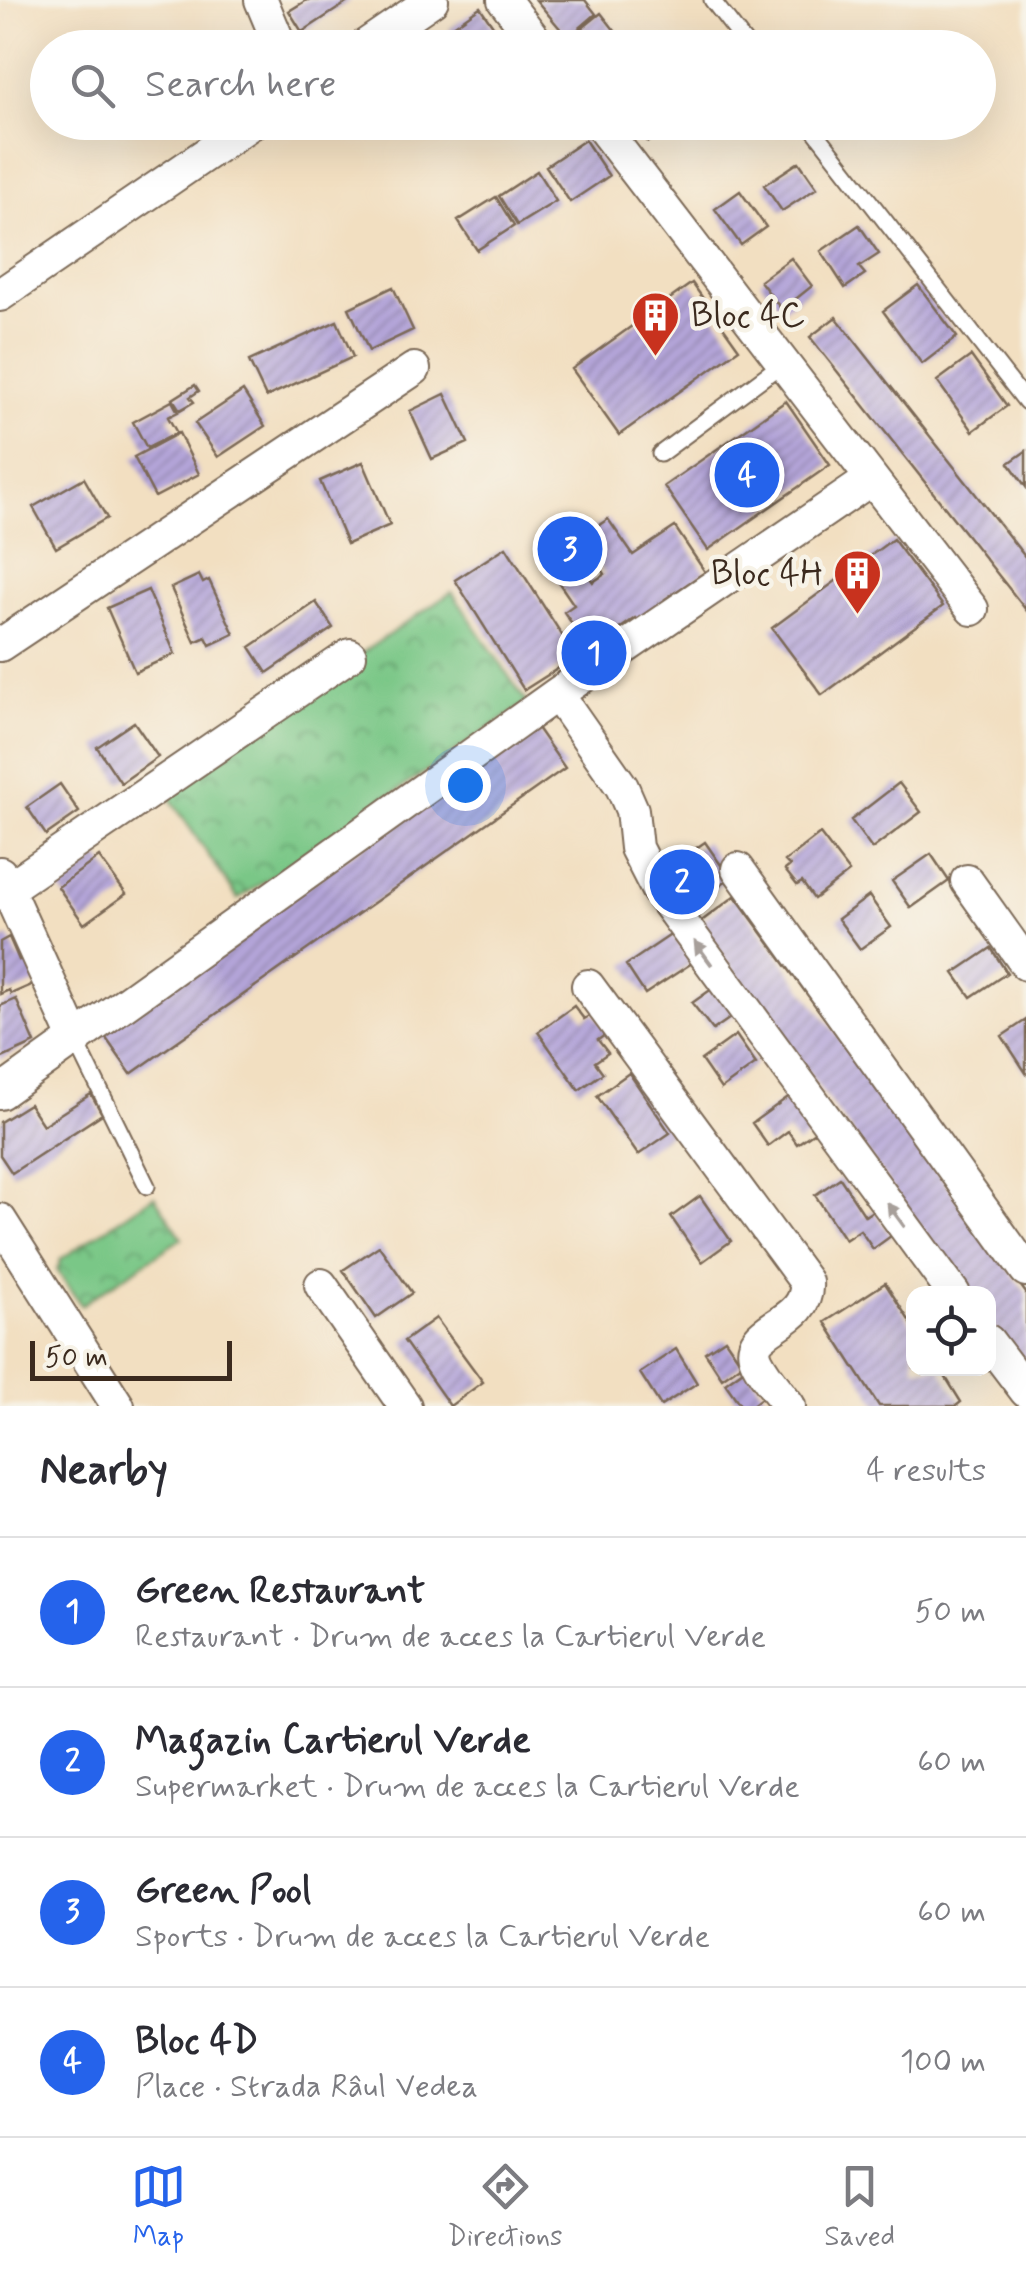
<!DOCTYPE html>
<html lang="en">
<head>
<meta charset="utf-8">
<style>
  :root { --surface:#fff; --page:#f2f2f3; --text:#2b2b33; --muted:#7c7c81; --line:#e1e1e2; --accent:#2563eb }
  body { margin:0; font-family:Mynerve,sans-serif; background:var(--page); color:var(--text) }
  .controls { position:absolute; right:30px; bottom:30px; display:grid; overflow:hidden; border-radius:20px; box-shadow:0 10px 40px #0002 }
  .controls button { width:90px; height:90px; display:grid; place-items:center; padding:0; border:0; border-bottom:2px solid var(--line); background:var(--surface); color:var(--text); font:50px sans-serif }
  .scale { position:absolute; left:30px; bottom:25px; width:202px; box-sizing:border-box; padding-left:10px; border:5px solid #3b2a1e; border-top:0; font-size:28px; line-height:35px; white-space:nowrap; color:#3b2a1e; -webkit-text-stroke:8px #f7f3e8; paint-order:stroke }
  .you { position:absolute; left:465px; top:785px; width:35px; height:35px; margin:-25px; border:8px solid #fff; border-radius:50%; background:#1a73e8; box-shadow:0 0 0 15px #1a73e833 }
  .badge { display:grid; place-items:center; width:65px; height:65px; border-radius:50%; background:var(--accent); color:#fff; font-size:32px; font-weight:700 }
  .pin { position:absolute; translate:-50% -50%; border:5px solid #fff; box-shadow:0 2px 10px #0006 }
  .list { margin:0; padding:0; list-style:none }
  h2 { display:flex; justify-content:space-between; align-items:center; height:130px; margin:0; padding:0 40px; font-size:42px }
  h2 small { font-size:32px; font-weight:400; color:var(--muted) }
  .list li { display:grid; grid-template-columns:65px 1fr auto; gap:30px; align-items:center; box-sizing:border-box; height:150px; padding:0 40px; border-top:2px solid var(--line) }
  .list b { display:block; font-size:38px; white-space:nowrap }
  .list p { margin:0; font-size:32px; white-space:nowrap; color:var(--muted) }
  .list em { font-size:32px; font-style:normal; color:var(--muted) }
  .icon { flex:none; width:55px; height:55px; fill:none; stroke:currentColor; stroke-width:2; stroke-linecap:round; stroke-linejoin:round }
  .map { position:relative; flex:none; width:1026px; height:1406px; overflow:hidden }
  .search { position:absolute; background:var(--surface); box-shadow:0 10px 40px #0002; left:30px; right:30px; top:30px; height:110px; display:flex; align-items:center; gap:25px; box-sizing:border-box; padding:0 35px; border-radius:55px; color:var(--muted); font-size:38px }
  .sheet { height:730px; background:var(--surface) }
  nav { display:flex; justify-content:space-around; align-items:center; box-sizing:border-box; height:140px; border-top:2px solid var(--line); background:var(--surface); font-size:28px; color:var(--muted) }
  nav a { display:grid; justify-items:center; gap:5px }
  nav .on { color:var(--accent) }
  .map>svg:first-child { display:block }
</style>
</head>
<body>
<div class="map">
<svg width="1026" height="1406" viewBox="0 0 1026 1406">
  <defs>
    <pattern id="park-crowns" width="20" height="18" patternUnits="userSpaceOnUse" patternTransform="scale(2.5)"><rect width="20" height="18" fill="#7ac787"/><path d="M2 6a3 3 0 1 1 6 0M12 15a3 3 0 1 1 6 0" fill="none" stroke="#65a26e"/></pattern>
    <pattern id="building-hatch" width="6" height="6" patternUnits="userSpaceOnUse" patternTransform="scale(2.5)"><rect width="6" height="6" fill="#b4a5d9"/><path d="M-1 1l2-2M0 6l6-6M5 7l2-2" fill="none" stroke="#9487af"/></pattern>
  </defs>
  <rect width="100%" height="100%" fill="#f7f3e8"/>
  <filter id="ink" filterUnits="userSpaceOnUse"><feTurbulence type="fractalNoise" baseFrequency=".01" numOctaves="2"/><feDisplacementMap in="SourceGraphic" scale="20" xChannelSelector="R" yChannelSelector="G"/><feConvolveMatrix kernelMatrix="1 2 1 2 8 2 1 2 1" color-interpolation-filters="sRGB"/></filter>
  <filter id="wash" filterUnits="userSpaceOnUse"><feTurbulence type="fractalNoise" baseFrequency=".0048" numOctaves="4" result="noise"/><feDisplacementMap in="SourceGraphic" scale="40" xChannelSelector="R" yChannelSelector="G"/><feGaussianBlur stdDeviation="2.25" result="paint"/><feColorMatrix in="noise" values="0 0 0 0 0 0 0 0 0 0 0 0 0 0 0 0 0 1.4 0 .05"/><feComposite in="paint" operator="in"/></filter>
  <g filter="url(#wash)">
    <rect width="100%" height="100%" fill="#f2dfc1"/>
    <path fill="url(#park-crowns)" stroke="#5a7852" stroke-width="2.5" d="M452,592l75,111 -289,196 -75,-111z
      M154,1196l28,42 -101,67 -24,-35 4,-11z"/>
    <g id="blocks">
      <path fill="url(#building-hatch)" d="M307,0h44l-49,32 -13,-21z
        M536,0h49l11,14 -28,24z
        M480,7l22,32 -12,9h-28l-13,-19z
        M601,13l18,23 -14,12h-12l-13,-18z
        M436,33l10,15h-32z
        M634,122h40l-26,20z
        M585,140l24,36 -39,26 -24,-36z
        M799,162l18,26 -35,23 -18,-26z
        M537,171l19,30 -39,24 -18,-29z
        M740,191l26,36 -25,18 -26,-36z
        M496,197l18,29 -37,24 -19,-29z
        M859,225l20,29 -20,13 6,7 -20,14 -24,-37z
        M791,258l21,28 -30,24 -22,-29z
        M692,283l47,66 -120,86 -47,-66z
        M918,285l39,52 -35,27 -39,-53z
        M393,287l20,43 -44,21 -20,-43z
        M836,317l190,241v52l-216,-273z
        M337,321l16,36 -87,40 -17,-36z
        M971,356l36,50 -34,25 -36,-50z
        M195,385l4,6 -9,6 4,5 -14,8 -7,-11z
        M243,391l22,35 -47,31 -23,-34z
        M445,394l23,49 -36,16 -22,-48z
        M172,401l6,11 -10,5 9,16 -30,15 -14,-26z
        M786,401l44,64 -122,85 -44,-64z
        M179,433l20,41 -44,23 -21,-40z
        M1026,451v36l-17,-24z
        M363,462l27,63 -43,19 -27,-63z
        M84,478l23,40 -51,30 -23,-41z
        M608,519l25,36 42,-28 30,45 -40,27 4,6 -29,20 -5,-7 -20,14 4,7 -25,17 -30,-44 10,-7 -34,-50 23,-16 30,43 12,-8 -25,-36z
        M893,539l50,67 -121,89 -50,-67z
        M506,547l70,110 -52,33 -69,-110z
        M199,575l4,8 6,-3 25,54 -24,11 -4,-8 -11,5 -24,-54z
        M148,590l27,64 -40,18 -28,-64z
        M316,602l17,26 -66,45 -17,-26z
        M134,722l24,35 -37,26 -24,-36z
        M535,725l30,43 -434,306 -30,-43z
        M899,783l22,29 -49,37 -21,-29z
        M60,784l19,28 -33,23 -19,-28z
        M820,834l29,38 -35,27 -12,-17 -5,3 -12,-15 5,-4 -5,-5z
        M705,842l25,36 -45,31 -25,-36z
        M931,854l18,27 -38,27 -19,-27z
        M99,857l27,37 -42,30 -26,-37z
        M735,896l291,397v77l-38,-51v-25h-18l-271,-371z
        M869,896l22,31 -31,22 -22,-30z
        M672,934l20,29 -47,31 -19,-29z
        M9,937l10,23 13,-6 11,26 -32,14 -2,-4 -9,4v-52z
        M991,948l16,25 -36,24 -17,-24z
        M716,986l20,28 -23,16 -21,-27z
        M16,999l19,44 -35,16v-53z
        M574,1006l10,13 10,-6 14,20 -10,7 10,13 -13,9 8,11 -24,17 -41,-58z
        M1026,1020v53l-24,-37z
        M736,1035l20,29 -35,25 -20,-29z
        M629,1073l41,60 -32,22 -41,-59z
        M91,1094l11,20 -90,59 -12,-18v-33l29,-18 14,21z
        M791,1095l25,36 -19,13 -9,-13 -20,15 -16,-23z
        M840,1178l25,38 9,-6 17,26 -18,13 -13,-19 -15,10 -30,-45z
        M700,1196l31,45 -29,21 -31,-45z
        M379,1246l33,47 -36,25 -33,-48z
        M885,1283l29,45v40h26l21,34 -5,4h-77l-54,-84z
        M436,1318l47,64 -33,24 -46,-65z
        M725,1339l17,25 -20,14 -17,-26z
        M676,1349l21,34 -36,23 -21,-33z
        M746,1368l19,27 -14,11h-10l-16,-23z"/>
    </g>
  </g>
  <g filter="url(#ink)">
    <use href="#blocks" fill-opacity="0" stroke="#7b6957" stroke-width="2.5"/>
    <g fill="none" stroke-linecap="round" stroke-linejoin="round">
      <defs>
        <path id="service" d="M712,0l37,48
          M808,122l218,280
          M660,454l123,-91
          M76,1041l71,145"/>
        <path id="minor" d="M261,0l20,48
          M504,0l37,48
          M362,48l70,-48
          M598,122l374,487
          M0,295l253,-173
          M0,645l414,-276
          M557,694l65,93 10,23 4,38 21,41 297,405
          M738,869l288,401
          M0,873l76,168
          M967,881l59,83
          M0,894l350,-239
          M588,986l218,296c4,45 -66,43 -49,79 8,16 22,31 32,45
          M0,1093l557,-399 314,-215
          M0,1220l118,186
          M321,1285l84,121
          M988,1341l38,50"/>
      </defs>
      <use href="#service" stroke="#7b6957" stroke-width="19"/>
      <use href="#minor" stroke="#7b6957" stroke-width="36"/>
      <use href="#service" stroke="#fff" stroke-width="15"/>
      <use href="#minor" stroke="#fff" stroke-width="32"/>
    </g>
    <defs><path id="oneway-solid" d="M-6-.8H1V-3.2L6.5 0L1 3.2V.8H-6Z" transform="scale(2.5)"/></defs>
    <g fill="#a79f9a">
      <use href="#oneway-solid" transform="translate(703 953) rotate(-126)"/>
      <use href="#oneway-solid" transform="translate(896 1215) rotate(-126)"/>
    </g>
  </g>
  <defs>
    <symbol id="building-pin" viewBox="-11 -11 22 30"><path d="M0 17L-7.5 6A9.5 9.5 0 1 1 7.5 6Z" fill="#c8321e" stroke="#f7f3e8"/><path d="M-4-6H4V6H1V3H-1V6H-4ZM-2.5-4.3h1.7v1.8h-1.7ZM.8-4.3h1.7v1.8H.8ZM-2.5-1h1.7V.8h-1.7ZM.8-1h1.7V.8H.8Z" fill="#fff"/></symbol>
  </defs>
  <g fill-rule="evenodd">
    <use href="#building-pin" x="628" y="288" width="55" height="75"/>
    <use href="#building-pin" x="830" y="546" width="55" height="75"/>
  </g>
  <g text-anchor="middle" dominant-baseline="central" stroke-width="9" stroke-linejoin="round" paint-order="stroke">
    <g font-size="35" fill="#3b2a1e" stroke="#f7f3e8" text-anchor="start">
      <text x="691" y="316">Bloc 4C</text>
      <text x="823" y="574" text-anchor="end">Bloc 4H</text>
    </g>
  </g>
</svg>
<div class="controls">
<button><svg class="icon" aria-label="locate" viewBox="0 0 24 24"><circle cx="12" cy="12" r="6"/><path d="M12 2v4M12 18v4M2 12h4M18 12h4"/></svg></button>
</div>
<div class="scale">50 m</div>
<div class="you"></div>
<div class="pin badge" style="left:594px;top:653px">1</div>
<div class="pin badge" style="left:682px;top:882px">2</div>
<div class="pin badge" style="left:570px;top:549px">3</div>
<div class="pin badge" style="left:747px;top:475px">4</div>
<div class="search"><svg class="icon" aria-label="search" viewBox="0 0 24 24"><circle cx="10" cy="10" r="6"/><path d="M15 15l6 6"/></svg>Search here</div>
</div>
<section class="sheet">
<h2>Nearby<small>4 results</small></h2>
<ul class="list">
<li><span class="badge">1</span><div><b>Green Restaurant</b><p>Restaurant · Drum de acces la Cartierul Verde</p></div><em>50 m</em></li>
<li><span class="badge">2</span><div><b>Magazin Cartierul Verde</b><p>Supermarket · Drum de acces la Cartierul Verde</p></div><em>60 m</em></li>
<li><span class="badge">3</span><div><b>Green Pool</b><p>Sports · Drum de acces la Cartierul Verde</p></div><em>60 m</em></li>
<li><span class="badge">4</span><div><b>Bloc 4D</b><p>Place · Strada Râul Vedea</p></div><em>100 m</em></li>
</ul>
</section>
<nav>
<a class="on"><svg class="icon" aria-label="map" viewBox="0 0 24 24"><path d="M3 6l6-2 6 2 6-2v14l-6 2-6-2-6 2zM9 4v14M15 6v14"/></svg>Map</a>
<a><svg class="icon" aria-label="directions" viewBox="0 0 24 24"><path d="M12 3l9 9-9 9-9-9zM9 14v-3h6M13 9l2 2-2 2"/></svg>Directions</a>
<a><svg class="icon" aria-label="saved" viewBox="0 0 24 24"><path d="M7 4h10v16l-5-4-5 4z"/></svg>Saved</a>
</nav>
</body>
</html>
